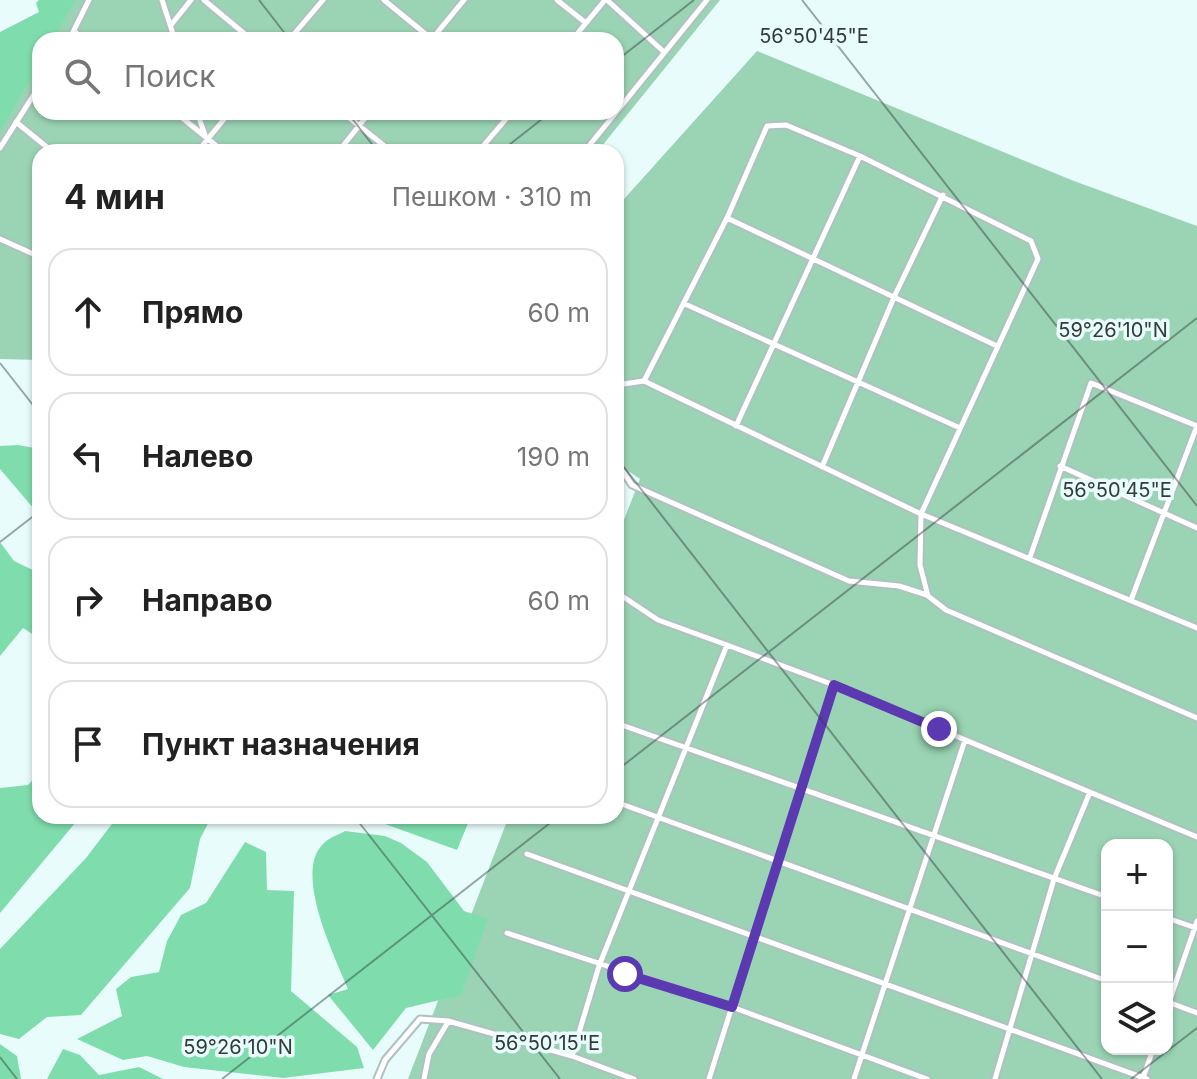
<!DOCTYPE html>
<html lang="ru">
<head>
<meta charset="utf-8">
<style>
  :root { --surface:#fff; --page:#f6f6f6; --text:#222; --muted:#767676; --line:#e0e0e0 }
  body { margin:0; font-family:Inter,sans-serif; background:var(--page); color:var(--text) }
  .controls { position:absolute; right:24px; bottom:24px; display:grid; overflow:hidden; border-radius:16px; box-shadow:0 2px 6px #0004 }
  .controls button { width:72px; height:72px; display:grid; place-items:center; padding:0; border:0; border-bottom:2px solid var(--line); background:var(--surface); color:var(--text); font:40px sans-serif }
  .stop { position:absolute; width:24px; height:24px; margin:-18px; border:6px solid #5a39b1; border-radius:50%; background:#fff }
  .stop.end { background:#5a39b1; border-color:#fff; box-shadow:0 2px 8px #0008 }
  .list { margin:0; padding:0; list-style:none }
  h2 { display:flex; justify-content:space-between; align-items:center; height:104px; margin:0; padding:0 32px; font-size:34px }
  h2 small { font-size:26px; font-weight:400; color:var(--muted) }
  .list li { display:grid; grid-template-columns:52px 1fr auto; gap:24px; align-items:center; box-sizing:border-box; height:128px; margin:0 16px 16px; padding:0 16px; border:2px solid var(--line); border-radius:24px }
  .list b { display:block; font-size:30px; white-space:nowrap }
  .list em { font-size:26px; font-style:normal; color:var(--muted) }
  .icon { flex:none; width:44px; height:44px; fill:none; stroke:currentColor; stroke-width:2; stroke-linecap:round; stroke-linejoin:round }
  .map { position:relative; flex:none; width:1197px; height:1079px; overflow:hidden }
  .search { position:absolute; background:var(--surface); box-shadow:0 2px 6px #0004; left:32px; top:32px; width:592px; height:88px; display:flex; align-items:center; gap:20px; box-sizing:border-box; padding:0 28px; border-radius:24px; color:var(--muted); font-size:30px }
  .panel { position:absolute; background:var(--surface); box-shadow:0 2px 6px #0004; left:32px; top:144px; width:592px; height:680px; border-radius:24px }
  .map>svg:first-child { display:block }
</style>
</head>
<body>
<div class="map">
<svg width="1197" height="1079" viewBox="0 0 1197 1079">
  <rect width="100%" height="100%" fill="#e9fcfc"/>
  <path fill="#9ad4b4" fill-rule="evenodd" d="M62,0h658l-123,152h-557v208l-40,-1v-249zM40,40h576v72h-576z
    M757,51l317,130 123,45v853h-789l101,-263h107v-276l24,-61 -24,-16v-255zM1107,845h60v204h-60z"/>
  <path fill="#7fddad" d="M39,0h36l-22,40h-13v22l-40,70v-100l39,-20 -3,-9z
    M18,445l22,4v67l-40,-47v-23z
    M0,542l14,19 23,11 3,-3v70l-17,-11 -23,28z
    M40,772v44h41l-81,97v-125l28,-3z
    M118,816h94l-12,23 -10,49 -109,127 -34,2 -28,22 -19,-5v-85l86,-91z
    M349,816h122l-14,34 -83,-30 -24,2z
    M345,831l40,5 16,7 26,19 37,49 24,8 -27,76 -55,13 -33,42 -45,-55 20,-6c-13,-32 -55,-116 -25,-145 5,-6 15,-9 22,-13z
    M245,842l21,10 1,38 27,1 -3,100 66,56 7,21 -81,10 -99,-11 -37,-11 -24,4 -46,-21 45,-23 -6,-27 15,-12 28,-5 8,-31 14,-26 25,-12z
    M0,1044l17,12 4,23h-21z
    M63,1049l17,6 19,20 40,-8 24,12h-116z"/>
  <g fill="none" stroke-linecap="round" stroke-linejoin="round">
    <defs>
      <path id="service" d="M162,0l13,40
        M204,0l48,40
        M384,0l49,40
        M557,0l29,23
        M607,0l57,52
        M171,25l20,-25
        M75,32l10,8
        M432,39l32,-39
        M69,40l20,-40
        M289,40l34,-40
        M572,40l33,-40
        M175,112l49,40
        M197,112l8,23
        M342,112l50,40
        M16,122l37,30
        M0,148l40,-63
        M197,152l33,-40
        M338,152l32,-40
        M478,152l34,-40
        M584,152l123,-152
        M727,218l270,128
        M0,239l40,18
        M685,304l275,124
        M644,381l83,-163 40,-92 19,-1 74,31 171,85 7,18 -117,255 -1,51 8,31 18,14 251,108
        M616,385l28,-4 277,133 276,114
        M736,426l124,-270
        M616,462l16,23 217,96 50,5 28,9
        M1060,466l137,62
        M822,467l73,-172 48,-100
        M1030,557l61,-174 106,43
        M619,594l39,26 69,25
        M1131,600l66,-174
        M616,723l491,174
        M616,802l491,179
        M527,854l620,225
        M1167,918l29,10
        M507,933l225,74 195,72
        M1168,1002l29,11
        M1167,1008l30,-87
        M1143,1078l10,-29
        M377,1079l8,-19 35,-41 28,2 124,35
        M424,1079l5,-25 19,-32
        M634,1079l-62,-23 27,-90 128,-321 107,40 363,152
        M709,1079l125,-394
        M854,1079l111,-339
        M995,1079l59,-200 36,-87"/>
    </defs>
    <use href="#service" stroke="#afc1c1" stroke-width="9"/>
    <use href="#service" stroke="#fff" stroke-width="5"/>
  </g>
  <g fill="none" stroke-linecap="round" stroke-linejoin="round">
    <path stroke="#5a39b1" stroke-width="10" d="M625,974l107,33 102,-322 105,44"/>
  </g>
  <path fill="none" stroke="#343b3b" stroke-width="2" stroke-opacity="0.45" d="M259,0l31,40M802,0l395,506M616,61l78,-61M347,112l31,40M500,152l51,-40M0,363l40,51M616,457l486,622M0,542l40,-31M616,771l581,-453M354,816l206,263M0,1057l17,22M222,1079l337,-263M1131,1079l66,-51"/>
  <g font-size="20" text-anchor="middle" fill="#343b3b" stroke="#e9fcfc" stroke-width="7" stroke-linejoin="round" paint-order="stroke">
    <text x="814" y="43">56°50'45"E</text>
    <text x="1113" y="337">59°26'10"N</text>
    <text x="1117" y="497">56°50'45"E</text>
    <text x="547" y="1050">56°50'15"E</text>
    <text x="238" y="1054">59°26'10"N</text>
  </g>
</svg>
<div class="controls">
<button>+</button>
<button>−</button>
<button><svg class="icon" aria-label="layers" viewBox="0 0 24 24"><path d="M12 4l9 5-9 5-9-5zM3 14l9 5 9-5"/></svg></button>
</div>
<div class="stop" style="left:625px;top:974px"></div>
<div class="stop end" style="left:939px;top:729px"></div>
<div class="search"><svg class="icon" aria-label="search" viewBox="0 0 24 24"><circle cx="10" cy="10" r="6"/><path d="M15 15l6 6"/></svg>Поиск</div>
<section class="panel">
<h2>4 мин<small>Пешком · 310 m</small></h2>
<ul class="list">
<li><svg class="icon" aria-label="ahead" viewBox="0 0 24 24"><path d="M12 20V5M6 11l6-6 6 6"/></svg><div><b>Прямо</b></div><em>60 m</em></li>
<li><svg class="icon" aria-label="left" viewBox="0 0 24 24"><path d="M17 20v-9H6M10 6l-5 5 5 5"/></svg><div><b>Налево</b></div><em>190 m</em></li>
<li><svg class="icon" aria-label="right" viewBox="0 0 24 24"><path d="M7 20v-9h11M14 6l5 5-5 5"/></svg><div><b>Направо</b></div><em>60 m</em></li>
<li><svg class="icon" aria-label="arrive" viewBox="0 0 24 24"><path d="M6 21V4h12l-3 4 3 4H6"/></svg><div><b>Пункт назначения</b></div></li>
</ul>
</section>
</div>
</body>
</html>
